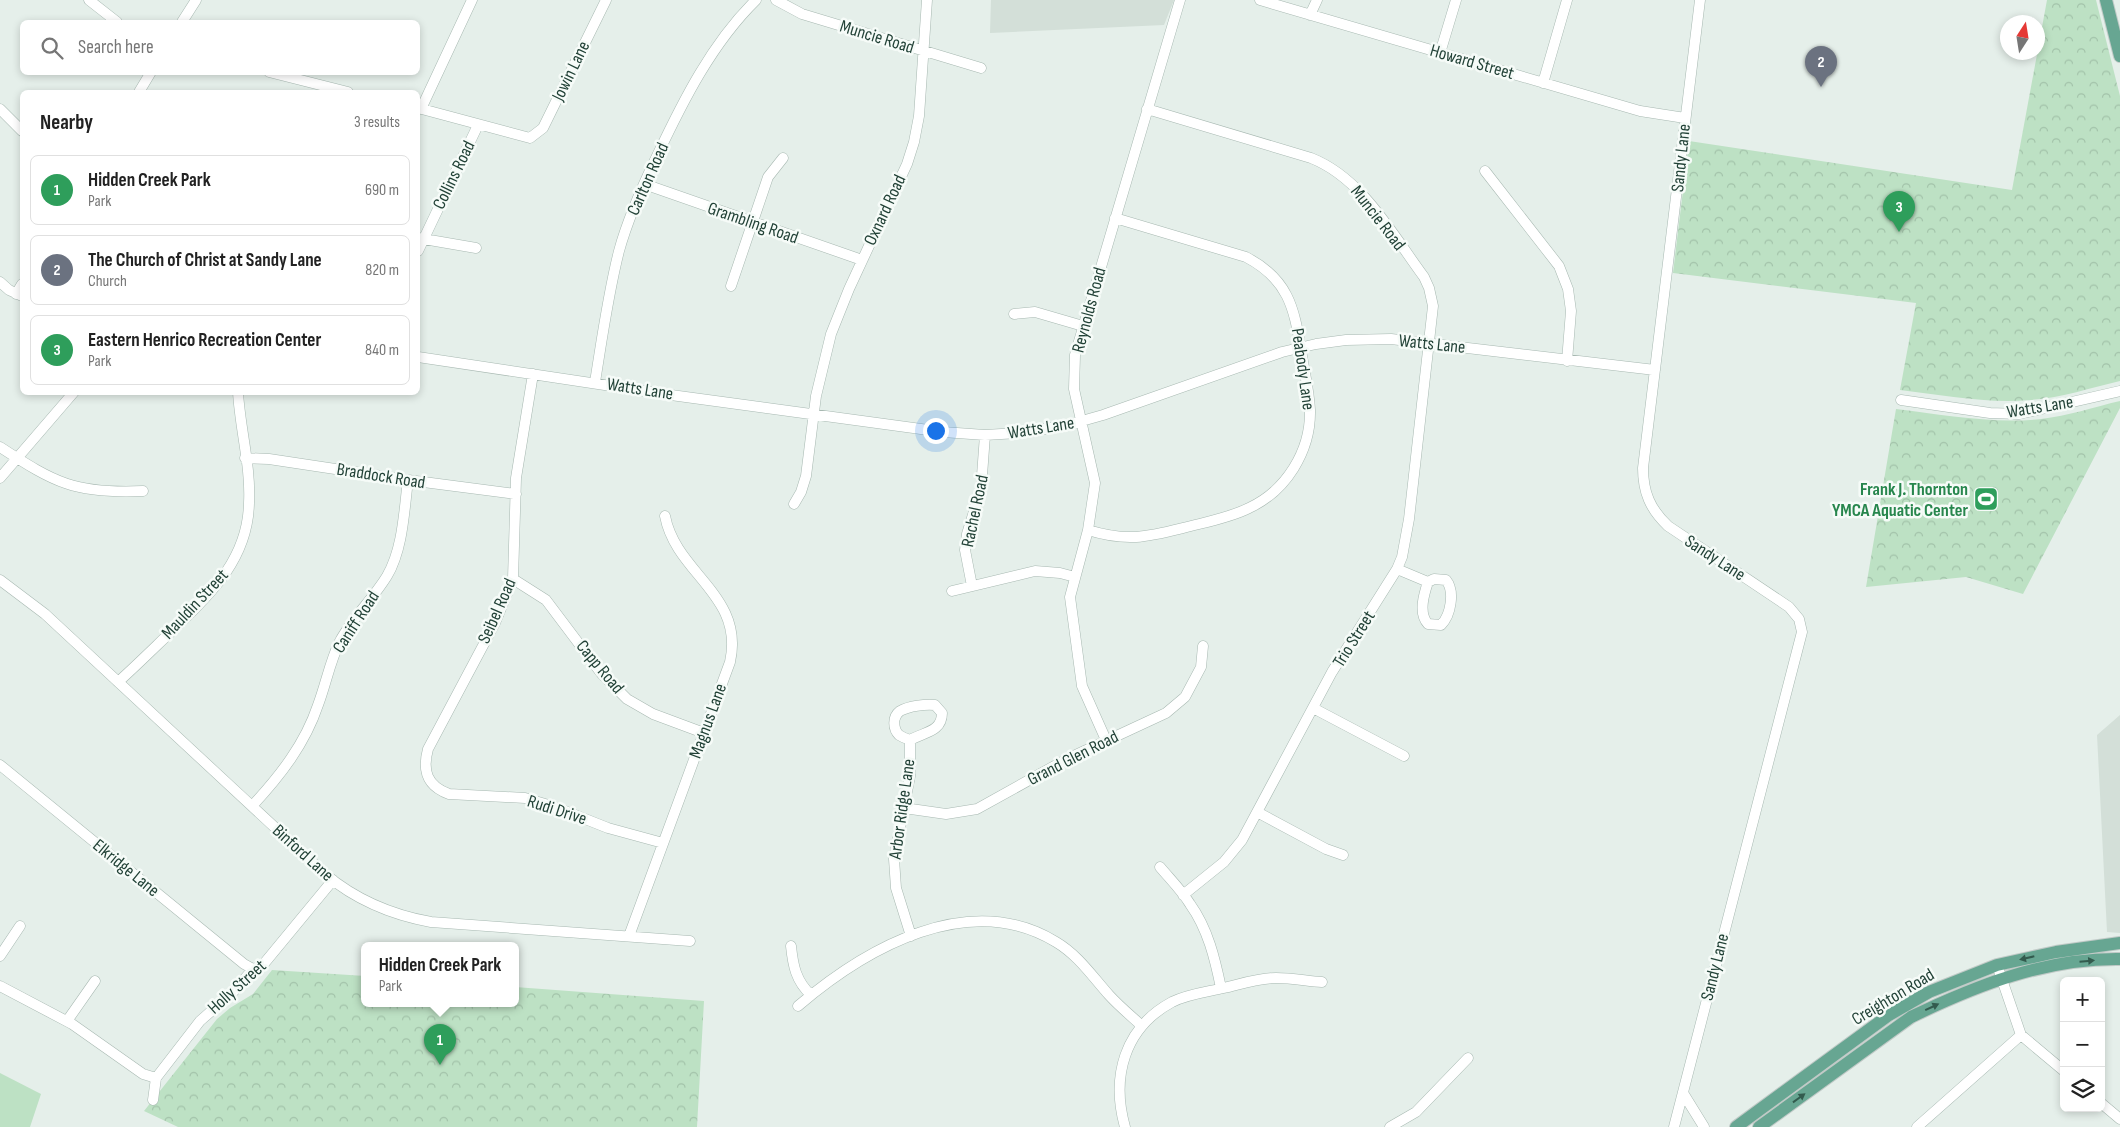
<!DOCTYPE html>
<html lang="en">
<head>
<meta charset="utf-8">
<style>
  :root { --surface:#fff; --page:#f2f2f2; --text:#222; --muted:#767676; --line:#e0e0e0; --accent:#83483a }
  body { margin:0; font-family:"Sofia Sans Condensed",sans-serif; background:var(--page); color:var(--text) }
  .controls { position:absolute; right:15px; bottom:15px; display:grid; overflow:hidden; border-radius:8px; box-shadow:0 2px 8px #0003 }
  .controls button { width:45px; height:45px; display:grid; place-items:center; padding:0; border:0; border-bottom:1px solid var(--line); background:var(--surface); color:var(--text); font:25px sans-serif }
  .compass { position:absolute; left:2000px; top:15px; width:45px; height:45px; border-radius:50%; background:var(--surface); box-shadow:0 2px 8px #0003; rotate:12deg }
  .you { position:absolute; left:935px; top:430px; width:18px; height:18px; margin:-12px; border:4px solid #fff; border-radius:50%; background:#1a73e8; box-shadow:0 0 0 8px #1a73e833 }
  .badge { display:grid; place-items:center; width:32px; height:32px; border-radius:50%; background:var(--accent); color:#fff; font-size:16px; font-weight:700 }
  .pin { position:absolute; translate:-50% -41px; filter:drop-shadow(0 1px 2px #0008) }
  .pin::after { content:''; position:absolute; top:26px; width:18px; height:15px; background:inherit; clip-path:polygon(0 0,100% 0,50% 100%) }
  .popup { position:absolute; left:361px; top:942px; width:158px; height:65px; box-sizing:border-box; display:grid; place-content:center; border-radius:8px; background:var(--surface); filter:drop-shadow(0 1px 4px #0005); font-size:16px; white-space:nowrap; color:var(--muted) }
  .popup b { font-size:19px; color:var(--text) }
  .popup::after { content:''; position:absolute; left:50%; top:100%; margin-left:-10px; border:10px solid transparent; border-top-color:var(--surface) }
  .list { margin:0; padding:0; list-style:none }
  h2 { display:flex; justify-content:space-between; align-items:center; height:65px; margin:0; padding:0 20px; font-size:21px }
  h2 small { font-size:16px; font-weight:400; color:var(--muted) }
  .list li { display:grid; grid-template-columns:32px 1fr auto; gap:15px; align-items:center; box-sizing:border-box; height:70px; margin:0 10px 10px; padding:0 10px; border:1px solid var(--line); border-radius:8px }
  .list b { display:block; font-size:19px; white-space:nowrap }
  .list p { margin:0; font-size:16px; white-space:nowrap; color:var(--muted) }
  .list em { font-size:16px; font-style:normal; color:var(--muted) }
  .icon { flex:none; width:28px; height:28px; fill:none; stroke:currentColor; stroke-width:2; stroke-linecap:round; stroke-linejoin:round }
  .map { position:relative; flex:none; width:2120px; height:1127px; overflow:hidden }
  .search { position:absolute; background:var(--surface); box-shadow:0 2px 8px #0003; left:20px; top:20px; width:400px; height:55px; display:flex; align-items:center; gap:12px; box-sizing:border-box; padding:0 18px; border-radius:8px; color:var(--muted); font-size:19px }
  .panel { position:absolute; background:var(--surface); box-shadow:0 2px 8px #0003; left:20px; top:90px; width:400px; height:305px; border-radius:8px }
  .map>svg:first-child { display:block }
</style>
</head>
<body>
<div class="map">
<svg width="2120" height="1127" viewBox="0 0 2120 1127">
  <defs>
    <pattern id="park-crowns" width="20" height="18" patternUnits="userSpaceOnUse" patternTransform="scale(1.25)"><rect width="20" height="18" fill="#bde1c4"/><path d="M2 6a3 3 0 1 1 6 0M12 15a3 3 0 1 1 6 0" fill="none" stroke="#a2c2a9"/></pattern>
  </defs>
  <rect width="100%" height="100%" fill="#e5efea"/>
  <path fill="#d3dfd8" d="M991,0h183l-10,25 -174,8z
    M2120,715v218l-13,-1 -10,-197z"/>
  <path fill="#bde1c4" d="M0,1073l41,21 -11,33h-30z"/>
  <path fill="url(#park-crowns)" d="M2047,0h49l24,96v285c-30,7 -59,17 -90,19 -43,4 -87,-5 -130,-10l16,-87 -243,-30 16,-132 323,49z
    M2120,401v7l-97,186 -57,-17 -100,10 30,-178c48,6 97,15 145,10 27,-3 53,-12 79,-18z
    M272,970l93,6v28h150v-17l189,14 -7,126h-519l-34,-16 73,-92 13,-11 23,-14z"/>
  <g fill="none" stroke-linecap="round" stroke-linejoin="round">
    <defs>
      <path id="minor" d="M89,0l28,22
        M776,0l26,14 179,54
        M1260,0l380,111 45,7
        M1310,15l7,-15
        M182,22l14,-22
        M1440,53l16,-53
        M269,72l79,20
        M1543,83l24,-83
        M139,92l12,-20
        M418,108l112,30 13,-10 63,-128
        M0,109l22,22
        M421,109l51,-109
        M1147,109l164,49c51,20 81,76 113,119l5,11 4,18 -24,213 -7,38 -5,12 -65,103 -90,168 -18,22 -41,33
        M1485,171l74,95 9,23 3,22 -4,50
        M644,184l218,76
        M418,238l58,10
        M418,251l60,-126
        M0,282l9,8 13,6
        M731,286l37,-109 15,-19
        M16,294l6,-10
        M1014,314l21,-2 48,14
        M418,357l253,38 272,37 42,3 33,-2 46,-7 39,-11 179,-63 34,-8 30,-4 45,-1 264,31
        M533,374l-17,104 -3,101 -18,44 -67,126c-6,22 -1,37 21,45l76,4 30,9 53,21 55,15
        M595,382c7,-43 13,-88 24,-131 9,-33 23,-64 38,-95 26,-55 55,-113 99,-156
        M1901,400l89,13 29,1 101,-23
        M0,447c55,36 75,47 143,44
        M245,458l24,1 139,21 108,14
        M0,478l74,-86
        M794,504l7,-12 5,-16 10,-80 15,-62 18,-45 58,-125 7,-22 5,-26 8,-116
        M1088,530c42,13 62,6 103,-4 20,-5 40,-9 58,-18 37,-17 62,-57 61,-98 -1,-20 -6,-40 -9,-60 -7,-43 -13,-71 -55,-93l-131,-39
        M1397,569l31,13 6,-3 12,1c9,11 5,35 -5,45l-13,-1c-10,-11 -4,-30 0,-42
        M513,579l33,21 55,73 26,26 26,15 51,19
        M0,580l45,34 280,260c31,26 67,41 106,48l259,19
        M972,586l-7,-36 2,-16 14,-45 4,-54
        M952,591l83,-20 25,2 15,4
        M118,682c20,-18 39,-37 58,-55 37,-35 72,-70 73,-124 2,-37 -9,-74 -11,-111
        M1313,708l91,48
        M910,740c14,-8 32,-8 32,-27l-7,-8c-10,-1 -26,1 -35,6 -8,6 -7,18 -1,24 3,2 8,4 11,5v36l-16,83 2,29 15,48
        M1106,740l-24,-54 -12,-89 18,-67 7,-47 -21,-94 1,-34 105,-355
        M0,765l244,199 9,5
        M252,806c28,-30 53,-62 66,-101 8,-21 12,-44 22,-64 13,-24 33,-42 47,-65 16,-27 17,-65 21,-96
        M904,808l42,6 31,-5 90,-50 99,-46 19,-16 16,-30 2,-21
        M1257,812l69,37 17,6
        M1160,867c10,12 22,24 30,37 18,25 25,55 31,84
        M629,936l101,-274c15,-67 -54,-88 -65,-146
        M791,946c2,20 5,35 20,49
        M0,956l20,-30
        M1997,965l24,70 43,36
        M0,986l72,38 71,50 13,4
        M798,1006c68,-58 171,-117 258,-64 22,13 36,34 53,53 10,11 22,21 33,31
        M67,1021l28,-40
        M1683,1093l21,34
        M153,1100l3,-22 44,-57 34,-30 19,-22 9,-3 71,-86
        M2101,1103l19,16
        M1125,1127c-14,-50 -1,-99 47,-125 16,-8 35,-10 52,-14 17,-4 34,-10 52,-10 16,0 31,3 46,4
        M1390,1127l26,-15 52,-54
        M1674,1127l128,-495 -3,-13 -10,-12 -121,-81c-18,-17 -25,-34 -25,-58l57,-468
        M1917,1127l104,-92"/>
      <path id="major" d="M2106,0l14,56
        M1736,1127l153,-112 40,-23 68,-27 59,-13 64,-9
        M1759,1127l152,-110c66,-32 135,-59 209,-58"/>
    </defs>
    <use href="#minor" stroke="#a7b8b1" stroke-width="11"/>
    <use href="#major" stroke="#c1cac7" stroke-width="14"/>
    <use href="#minor" stroke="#fff" stroke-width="10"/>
    <use href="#major" stroke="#67a692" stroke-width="12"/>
  </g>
  <defs><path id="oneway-solid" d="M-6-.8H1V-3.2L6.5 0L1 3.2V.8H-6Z" transform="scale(1.25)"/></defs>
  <g fill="#335b4e">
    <use href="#oneway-solid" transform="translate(2027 958) rotate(167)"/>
    <use href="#oneway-solid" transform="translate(2087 961) rotate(-5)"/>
    <use href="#oneway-solid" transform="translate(1932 1007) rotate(-25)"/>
    <use href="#oneway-solid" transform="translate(1799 1098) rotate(-36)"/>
  </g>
  <defs>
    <symbol id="stadium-square" viewBox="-11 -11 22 22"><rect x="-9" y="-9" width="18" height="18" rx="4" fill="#2e9e5b" stroke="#f6fbf8"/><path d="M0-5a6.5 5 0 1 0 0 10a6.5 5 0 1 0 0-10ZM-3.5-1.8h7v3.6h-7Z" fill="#fff"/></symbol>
  </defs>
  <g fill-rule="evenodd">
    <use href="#stadium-square" x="1972" y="485" width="28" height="28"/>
  </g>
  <g text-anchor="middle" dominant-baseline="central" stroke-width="5" stroke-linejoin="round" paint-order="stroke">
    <g font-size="18" fill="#224237" stroke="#f6fbf8">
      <text transform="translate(877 37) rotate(17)">Muncie Road</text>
      <text transform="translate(1472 62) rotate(16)">Howard Street</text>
      <text transform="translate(571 71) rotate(-64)">Jowin Lane</text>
      <text transform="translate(1681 158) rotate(-84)">Sandy Lane</text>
      <text transform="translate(454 175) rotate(-64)">Collins Road</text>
      <text transform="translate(648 179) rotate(-66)">Carlton Road</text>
      <text transform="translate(885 210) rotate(-65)">Oxnard Road</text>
      <text transform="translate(1378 218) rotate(52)">Muncie Road</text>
      <text transform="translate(753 223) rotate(19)">Grambling Road</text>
      <text transform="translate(1089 310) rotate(-75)">Reynolds Road</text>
      <text transform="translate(1432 344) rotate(6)">Watts Lane</text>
      <text transform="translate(1303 369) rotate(82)">Peabody Lane</text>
      <text transform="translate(640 389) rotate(9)">Watts Lane</text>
      <text transform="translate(2040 407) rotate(-9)">Watts Lane</text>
      <text transform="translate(1041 428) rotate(-9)">Watts Lane</text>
      <text transform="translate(381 476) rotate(9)">Braddock Road</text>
      <text transform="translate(975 511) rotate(-78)">Rachel Road</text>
      <text transform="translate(1715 558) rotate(33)">Sandy Lane</text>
      <text transform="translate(195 604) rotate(-47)">Mauldin Street</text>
      <text transform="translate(497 611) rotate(-66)">Seibel Road</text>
      <text transform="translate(356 622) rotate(-57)">Caniff Road</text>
      <text transform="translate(1354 639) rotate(-58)">Trio Street</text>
      <text transform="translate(600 667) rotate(50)">Capp Road</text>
      <text transform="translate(708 721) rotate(-70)">Magnus Lane</text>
      <text transform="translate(1073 758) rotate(-27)">Grand Glen Road</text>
      <text transform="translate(902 809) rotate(-82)">Arbor Ridge Lane</text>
      <text transform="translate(557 810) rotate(18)">Rudi Drive</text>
      <text transform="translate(303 853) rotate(42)">Binford Lane</text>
      <text transform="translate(126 868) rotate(39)">Elkridge Lane</text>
      <text transform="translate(1715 967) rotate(-76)">Sandy Lane</text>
      <text transform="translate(237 987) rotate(-42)">Holly Street</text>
      <text transform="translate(1893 997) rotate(-31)">Creighton Road</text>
    </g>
    <g font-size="18" font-weight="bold" fill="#27864d" stroke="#f6fbf8" text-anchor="end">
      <text x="1968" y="489">Frank J. Thornton<tspan x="1968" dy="21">YMCA Aquatic Center</tspan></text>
    </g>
  </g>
</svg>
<div class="controls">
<button>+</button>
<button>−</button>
<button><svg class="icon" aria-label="layers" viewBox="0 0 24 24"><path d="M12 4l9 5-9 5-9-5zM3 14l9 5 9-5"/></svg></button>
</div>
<svg class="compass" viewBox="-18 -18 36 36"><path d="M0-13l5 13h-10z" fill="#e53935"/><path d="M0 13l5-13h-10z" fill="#767676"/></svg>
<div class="you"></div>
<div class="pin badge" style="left:440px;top:1065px;background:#2e9e5b">1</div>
<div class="popup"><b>Hidden Creek Park</b>Park</div>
<div class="pin badge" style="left:1821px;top:87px;background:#6b7280">2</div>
<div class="pin badge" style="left:1899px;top:232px;background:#2e9e5b">3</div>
<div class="search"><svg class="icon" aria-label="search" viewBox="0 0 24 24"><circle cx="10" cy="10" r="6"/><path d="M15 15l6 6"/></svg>Search here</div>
<section class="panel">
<h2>Nearby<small>3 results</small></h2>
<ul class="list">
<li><span class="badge" style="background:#2e9e5b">1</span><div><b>Hidden Creek Park</b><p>Park</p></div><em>690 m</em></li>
<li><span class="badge" style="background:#6b7280">2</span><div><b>The Church of Christ at Sandy Lane</b><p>Church</p></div><em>820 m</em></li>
<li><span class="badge" style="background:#2e9e5b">3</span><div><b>Eastern Henrico Recreation Center</b><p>Park</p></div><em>840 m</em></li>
</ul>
</section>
</div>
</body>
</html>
